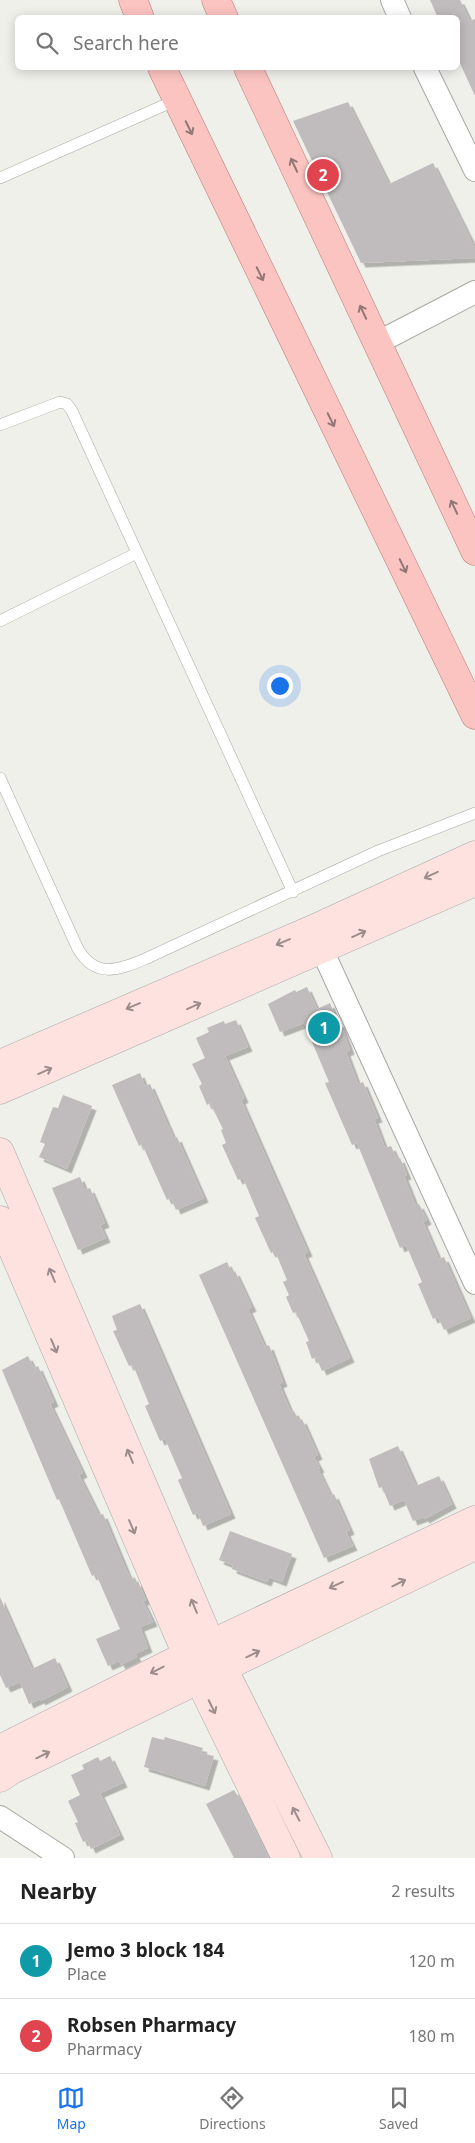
<!DOCTYPE html>
<html lang="en">
<head>
<meta charset="utf-8">
<style>
  :root { --surface:#fff; --page:#f6f6f6; --text:#222; --muted:#767676; --line:#e0e0e0; --accent:#1a73e8 }
  body { margin:0; font-family:"Noto Sans",sans-serif; background:var(--page); color:var(--text) }
  .you { position:absolute; left:279px; top:685px; width:18px; height:18px; margin:-12px; border:4px solid #fff; border-radius:50%; background:#1a73e8; box-shadow:0 0 0 8px #1a73e833 }
  .badge { display:grid; place-items:center; width:32px; height:32px; border-radius:50%; background:var(--accent); color:#fff; font-size:16px; font-weight:700 }
  .pin { position:absolute; translate:-50% -50%; border:2px solid #fff; box-shadow:0 1px 5px #0006 }
  .list { margin:0; padding:0; list-style:none }
  h2 { display:flex; justify-content:space-between; align-items:center; height:65px; margin:0; padding:0 20px; font-size:21px }
  h2 small { font-size:16px; font-weight:400; color:var(--muted) }
  .list li { display:grid; grid-template-columns:32px 1fr auto; gap:15px; align-items:center; box-sizing:border-box; height:75px; padding:0 20px; border-top:1px solid var(--line) }
  .list b { display:block; font-size:19px; white-space:nowrap }
  .list p { margin:0; font-size:16px; white-space:nowrap; color:var(--muted) }
  .list em { font-size:16px; font-style:normal; color:var(--muted) }
  .icon { flex:none; width:28px; height:28px; fill:none; stroke:currentColor; stroke-width:2; stroke-linecap:round; stroke-linejoin:round }
  .map { position:relative; flex:none; width:475px; height:1858px; overflow:hidden }
  .search { position:absolute; background:var(--surface); box-shadow:0 2px 12px #0003; left:15px; right:15px; top:15px; height:55px; display:flex; align-items:center; gap:12px; box-sizing:border-box; padding:0 18px; border-radius:8px; color:var(--muted); font-size:19px }
  .sheet { height:215px; background:var(--surface) }
  nav { display:flex; justify-content:space-around; align-items:center; box-sizing:border-box; height:70px; border-top:1px solid var(--line); background:var(--surface); font-size:14px; color:var(--muted) }
  nav a { display:grid; justify-items:center; gap:2px }
  nav .on { color:var(--accent) }
  .map>svg:first-child { display:block }
</style>
</head>
<body>
<div class="map">
<svg width="475" height="1858" viewBox="0 0 475 1858">
  <defs>
    <filter id="shadow"><feDropShadow dx="4.5" dy="4.5" stdDeviation="0" flood-color="#0004"/></filter>
  </defs>
  <rect width="100%" height="100%" fill="#f0f0eb"/>
  <path fill="#c0bbbd" filter="url(#shadow)" d="M430,0h30l10,21 5,-2v77l-17,-37v-41h-20z
    M348,102l41,82 44,-21 42,85v10l-114,5 -68,-142z
    M307,987l10,22 13,-6 8,20 2,-1 10,28 -4,2 12,32 5,-2 15,36 -4,1 11,29 6,-2 6,13 3,-1 7,17 -3,1 12,30 3,-2 8,16 -4,2 16,37 5,-2 27,61 -27,12 -6,-13 -5,2 -15,-35 4,-2 -16,-37 -6,3 -43,-105 -5,2 -27,-62 4,-1 -25,-59 -24,9 -12,-28 27,-14 1,2z
    M236,1020l12,27 -23,9 19,42 -3,2 67,152 -4,2 46,104 -28,13 -6,-14 -4,2 -6,-17 3,-1 -13,-29 -3,1 -7,-16 3,-2 -6,-13 4,-2 -12,-29 -4,2 -16,-35 4,-2 -16,-38 -5,2 -16,-35 4,-2 -5,-13 2,-1 -13,-26 -3,2 -8,-19 3,-2 -10,-20 13,-6 -9,-20 13,-6 -2,-4 17,-7 1,3z
    M140,1073l5,13 5,-2 24,55 3,-2 27,61 -28,12 -5,-12 -4,2 -25,-56 -3,2 -27,-61z
    M63,1095l29,11 -25,63 -28,-12 6,-13 -5,-2 13,-35 5,1z
    M80,1177l5,13 5,-2 15,35 -5,2 6,13 -28,12 -26,-62z
    M227,1262l5,11 3,-2 17,36 -4,2 17,38 4,-2 14,37 -4,2 12,28 3,-1 5,10 3,-2 16,36 -4,2 6,11 -2,1 13,27 3,-2 16,36 -4,2 7,14 -29,12 -125,-283z
    M140,1304l91,210 -28,12 -5,-13 -5,2 -15,-35 4,-2 -17,-39 -5,2 -15,-35 4,-2 -16,-39 -4,1 -16,-35 4,-1 -5,-14z
    M28,1356l6,12 4,-2 16,36 -4,2 33,69 -4,2 20,40 4,-1 25,60 2,-1 5,10 3,-2 8,19 -3,1 10,21 -13,5 8,21 -13,6 2,3 -16,8 -2,-4 -11,5 -12,-27 24,-10 -24,-55 -4,2 -33,-77 -2,1 -55,-130z
    M398,1446l18,40 23,-10 13,28 -27,15 -1,-2 -11,4 -9,-21 -14,6 -8,-19 -3,1 -10,-29z
    M230,1531l62,23 -10,28 -13,-5 -2,5 -35,-13 1,-4 -14,-5z
    M0,1597l32,72 23,-11 13,29 -27,14 -1,-2 -11,5 -9,-22 -14,6 -6,-13z
    M152,1737l12,3 1,-3 38,11 -2,5 13,3 -9,30 -61,-19z
    M110,1756l13,27 -23,10 20,42 -29,14 -4,-9 -4,2 -8,-19 3,-1 -10,-21 12,-6 -9,-20 13,-6 -2,-4 16,-8 2,4z
    M234,1790l8,13 27,55h-35l-28,-54z"/>
  <g fill="none" stroke-linecap="round" stroke-linejoin="round">
    <defs>
      <path id="lane" d="M0,178l176,-78
        M0,425l60,-23 7,2 5,7 221,481
        M0,621l137,-68
        M0,778l78,171c18,30 40,21 67,10l233,-108 97,-38"/>
      <path id="street" d="M392,0l8,18
        M425,68l50,102
        M377,343l98,-51
        M322,950l153,333
        M0,1817l63,41"/>
      <path id="secondary" d="M0,1064l313,-135 162,-74
        M0,1090l475,-208
        M0,1152l211,492 107,214
        M0,1220l187,435 99,203
        M0,1749l187,-94 288,-135
        M0,1778l12,-8 463,-224"/>
      <path id="primary" d="M133,0l7,18
        M216,0l8,18
        M162,68l313,647
        M248,68l227,483"/>
    </defs>
    <use href="#lane" stroke="#a7a7a3" stroke-width="12"/>
    <use href="#street" stroke="#a7a7a3" stroke-width="24"/>
    <use href="#secondary" stroke="#a7a7a3" stroke-width="29"/>
    <use href="#primary" stroke="#b67a75" stroke-width="29"/>
    <use href="#lane" stroke="#fff" stroke-width="11"/>
    <use href="#street" stroke="#fff" stroke-width="22"/>
    <use href="#secondary" stroke="#fee2e0" stroke-width="28"/>
    <use href="#primary" stroke="#fcc4c1" stroke-width="28"/>
  </g>
  <defs><path id="oneway-shaft" d="M-6 0H5M1.5-3L5.5 0L1.5 3" fill="none" stroke-width="1.6" stroke-linecap="round" stroke-linejoin="round" transform="scale(1.25)"/></defs>
  <g stroke="#917775">
    <use href="#oneway-shaft" transform="translate(189 128) rotate(64)"/>
    <use href="#oneway-shaft" transform="translate(294 165) rotate(-115)"/>
    <use href="#oneway-shaft" transform="translate(260 274) rotate(64)"/>
    <use href="#oneway-shaft" transform="translate(363 312) rotate(-115)"/>
    <use href="#oneway-shaft" transform="translate(331 420) rotate(64)"/>
    <use href="#oneway-shaft" transform="translate(454 507) rotate(-115)"/>
    <use href="#oneway-shaft" transform="translate(403 566) rotate(64)"/>
  </g>
  <g stroke="#9c8d8c">
    <use href="#oneway-shaft" transform="translate(431 875) rotate(155)"/>
    <use href="#oneway-shaft" transform="translate(359 934) rotate(-24)"/>
    <use href="#oneway-shaft" transform="translate(283 942) rotate(157)"/>
    <use href="#oneway-shaft" transform="translate(133 1006) rotate(157)"/>
    <use href="#oneway-shaft" transform="translate(194 1006) rotate(-24)"/>
    <use href="#oneway-shaft" transform="translate(45 1071) rotate(-24)"/>
    <use href="#oneway-shaft" transform="translate(52 1275) rotate(-113)"/>
    <use href="#oneway-shaft" transform="translate(54 1346) rotate(67)"/>
    <use href="#oneway-shaft" transform="translate(130 1456) rotate(-113)"/>
    <use href="#oneway-shaft" transform="translate(132 1527) rotate(67)"/>
    <use href="#oneway-shaft" transform="translate(399 1583) rotate(-26)"/>
    <use href="#oneway-shaft" transform="translate(336 1585) rotate(155)"/>
    <use href="#oneway-shaft" transform="translate(194 1606) rotate(-113)"/>
    <use href="#oneway-shaft" transform="translate(253 1654) rotate(-26)"/>
    <use href="#oneway-shaft" transform="translate(157 1670) rotate(153)"/>
    <use href="#oneway-shaft" transform="translate(212 1707) rotate(64)"/>
    <use href="#oneway-shaft" transform="translate(43 1755) rotate(-26)"/>
    <use href="#oneway-shaft" transform="translate(296 1814) rotate(-117)"/>
  </g>
</svg>
<div class="you"></div>
<div class="pin badge" style="left:324px;top:1028px;background:#0f9aa8">1</div>
<div class="pin badge" style="left:323px;top:175px;background:#e0444e">2</div>
<div class="search"><svg class="icon" aria-label="search" viewBox="0 0 24 24"><circle cx="10" cy="10" r="6"/><path d="M15 15l6 6"/></svg>Search here</div>
</div>
<section class="sheet">
<h2>Nearby<small>2 results</small></h2>
<ul class="list">
<li><span class="badge" style="background:#0f9aa8">1</span><div><b>Jemo 3 block 184</b><p>Place</p></div><em>120 m</em></li>
<li><span class="badge" style="background:#e0444e">2</span><div><b>Robsen Pharmacy</b><p>Pharmacy</p></div><em>180 m</em></li>
</ul>
</section>
<nav>
<a class="on"><svg class="icon" aria-label="map" viewBox="0 0 24 24"><path d="M3 6l6-2 6 2 6-2v14l-6 2-6-2-6 2zM9 4v14M15 6v14"/></svg>Map</a>
<a><svg class="icon" aria-label="directions" viewBox="0 0 24 24"><path d="M12 3l9 9-9 9-9-9zM9 14v-3h6M13 9l2 2-2 2"/></svg>Directions</a>
<a><svg class="icon" aria-label="saved" viewBox="0 0 24 24"><path d="M7 4h10v16l-5-4-5 4z"/></svg>Saved</a>
</nav>
</body>
</html>
